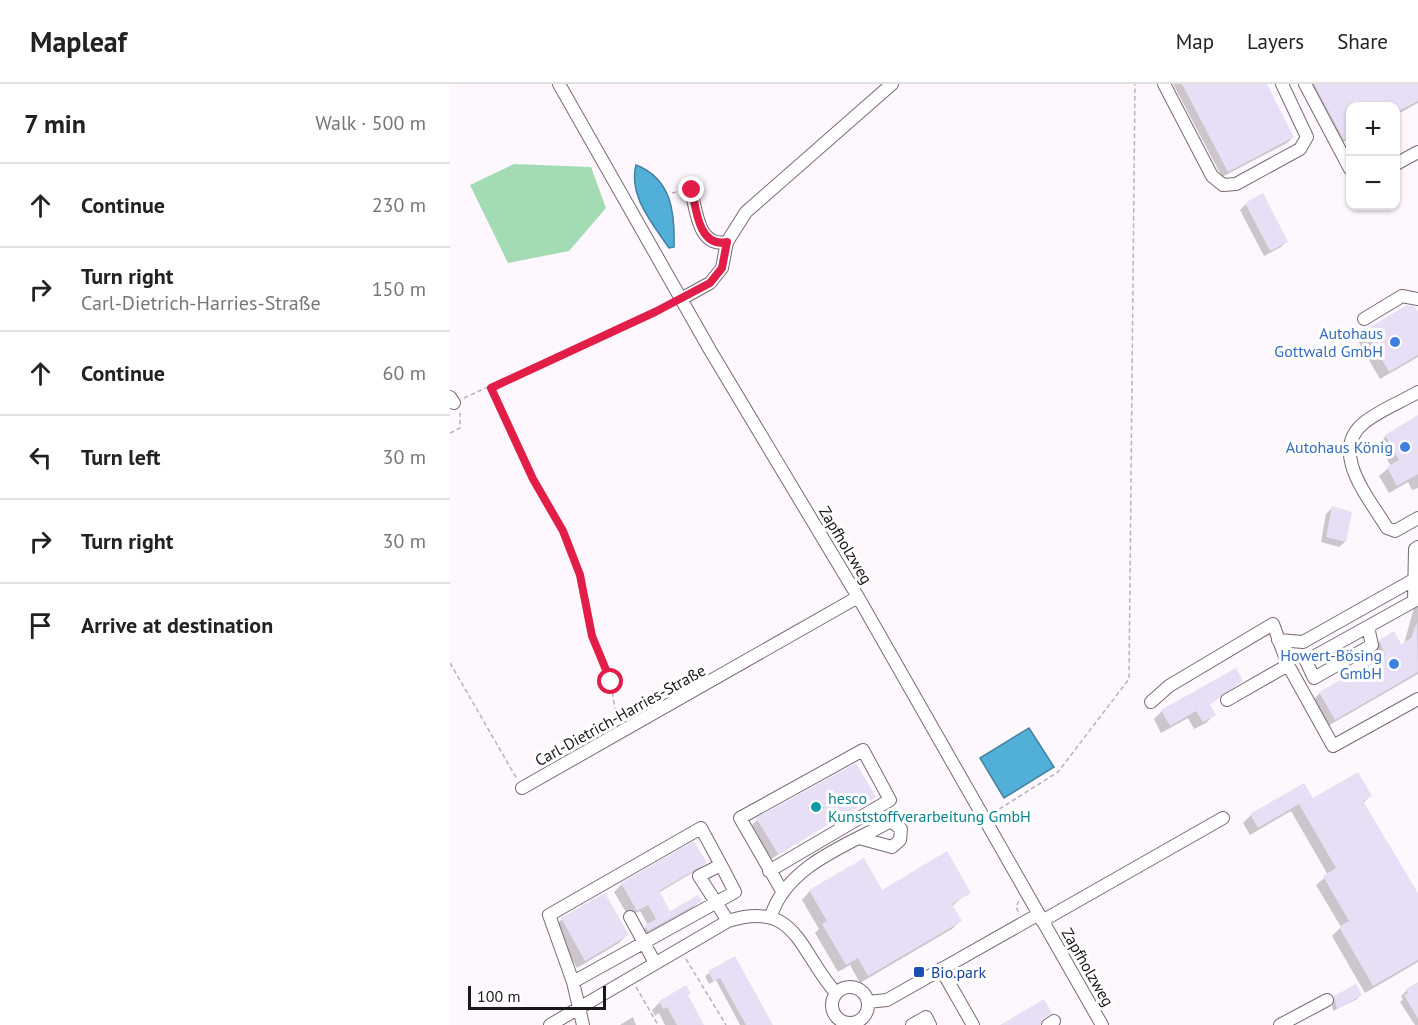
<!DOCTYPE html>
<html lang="en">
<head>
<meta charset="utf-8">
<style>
  :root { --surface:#fff; --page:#f6f6f6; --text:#222; --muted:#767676; --line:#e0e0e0 }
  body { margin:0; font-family:"PT Sans",sans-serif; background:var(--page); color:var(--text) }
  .controls { position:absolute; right:18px; top:18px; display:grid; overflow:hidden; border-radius:12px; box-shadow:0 2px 4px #0004 }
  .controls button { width:54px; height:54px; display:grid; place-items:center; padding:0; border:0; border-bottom:2px solid var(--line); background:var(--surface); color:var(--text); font:30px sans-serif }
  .scale { position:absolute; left:18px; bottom:15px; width:138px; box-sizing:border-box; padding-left:6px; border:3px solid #1c161c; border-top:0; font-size:16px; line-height:21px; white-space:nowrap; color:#1c161c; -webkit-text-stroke:4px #fff; paint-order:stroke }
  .stop { position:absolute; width:18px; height:18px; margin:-14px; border:4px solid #e11d48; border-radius:50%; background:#fff }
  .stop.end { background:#e11d48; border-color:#fff; box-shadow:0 2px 6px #0008 }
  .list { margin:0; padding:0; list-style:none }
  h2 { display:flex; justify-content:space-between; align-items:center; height:78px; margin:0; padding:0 24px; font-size:26px }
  h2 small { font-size:20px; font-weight:400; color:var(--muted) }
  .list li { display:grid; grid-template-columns:39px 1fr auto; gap:18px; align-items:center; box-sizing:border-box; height:84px; padding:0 24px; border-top:2px solid var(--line) }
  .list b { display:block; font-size:22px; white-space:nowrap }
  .list p { margin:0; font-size:20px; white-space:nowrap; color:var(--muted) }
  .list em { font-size:20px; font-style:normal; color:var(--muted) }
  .icon { flex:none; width:33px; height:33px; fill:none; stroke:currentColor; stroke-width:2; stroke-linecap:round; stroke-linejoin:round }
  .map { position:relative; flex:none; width:968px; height:941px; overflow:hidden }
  header { display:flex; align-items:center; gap:36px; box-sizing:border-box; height:84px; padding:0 30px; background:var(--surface); border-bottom:2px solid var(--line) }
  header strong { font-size:28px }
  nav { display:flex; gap:33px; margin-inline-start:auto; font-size:21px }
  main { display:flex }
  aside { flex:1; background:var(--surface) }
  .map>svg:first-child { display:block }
</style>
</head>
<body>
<header>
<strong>Mapleaf</strong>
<nav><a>Map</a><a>Layers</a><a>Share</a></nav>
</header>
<main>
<aside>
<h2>7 min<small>Walk · 500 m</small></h2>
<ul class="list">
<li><svg class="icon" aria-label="ahead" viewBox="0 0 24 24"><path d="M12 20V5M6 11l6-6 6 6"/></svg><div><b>Continue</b></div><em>230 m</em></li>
<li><svg class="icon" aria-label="right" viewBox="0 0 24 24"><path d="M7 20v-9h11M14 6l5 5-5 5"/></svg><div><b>Turn right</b><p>Carl-Dietrich-Harries-Straße</p></div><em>150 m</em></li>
<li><svg class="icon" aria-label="ahead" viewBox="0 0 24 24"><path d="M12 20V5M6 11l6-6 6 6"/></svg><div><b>Continue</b></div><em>60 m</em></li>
<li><svg class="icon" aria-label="left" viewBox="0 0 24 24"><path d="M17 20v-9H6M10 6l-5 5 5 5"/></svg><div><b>Turn left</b></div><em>30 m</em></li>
<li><svg class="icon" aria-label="right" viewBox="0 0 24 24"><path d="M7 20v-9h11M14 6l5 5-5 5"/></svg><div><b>Turn right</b></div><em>30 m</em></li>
<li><svg class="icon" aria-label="arrive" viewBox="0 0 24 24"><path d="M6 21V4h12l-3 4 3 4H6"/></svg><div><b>Arrive at destination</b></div></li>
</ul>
</aside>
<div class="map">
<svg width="968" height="941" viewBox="0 0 968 941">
  <rect width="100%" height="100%" fill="#fff7fe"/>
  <path fill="#a2dbb4" d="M64,80l77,3 15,41 -37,43 -61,12 -38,-78z"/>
  <path fill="#52b0d8" stroke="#4282a0" stroke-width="1.5" d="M186,81c36,14 39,48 38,82l-5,1c-16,-24 -41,-52 -33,-83z
    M579,644l25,39 -50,31 -24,-40z"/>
  <path fill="#0003" d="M723,0h92l28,53 -6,6 -65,34z
    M853,0h115v19l-22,12v-9h-46v32l-12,7z
    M796,120l41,37 -6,6 -17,9 -24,-46z
    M957,223l11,8v42l-38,22 -23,-40 8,-8z
    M968,333v71l-6,2 -4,-8 -19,11 -10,-17 12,-10 -13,-22 8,-8z
    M882,424l13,34 -6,5 -18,-5 5,-28z
    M968,517v73l-92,53 -14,-26 8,-8 57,-32 -5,-12 8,-8 20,6 4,-3 11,-40z
    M791,597l-32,24 5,10 -8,8 -12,6 -6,-11 -27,15 -7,-14 8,-8z
    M424,712l-103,63 -19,-34 5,-5z
    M920,712l-7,7 55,93v66l-53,31 -33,-57 9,-9 -25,-42 12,-10 -37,-64 -41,24 -7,-12 8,-8 61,-15z
    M255,779l-8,7 -39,23 12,20 30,-12 -8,7 -52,29 -1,-3 9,-9 -8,-14 -11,6 -15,-25 8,-8z
    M360,807l71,1h88l-17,14 8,15 -8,8 -92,54 -10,-18 -12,7 -23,-39 4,-4 -17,-29z
    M112,835l65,16 -8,8 -42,25 -23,-41z
    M284,874l38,67h-32l-24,-45 -7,4 -4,-8z
    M968,903v38h-3l-15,-23 3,-3 -2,-3 6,-6z
    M910,911l-3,4 -24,12 -2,-10 4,-4z
    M236,912l17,29h-38l-6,-12 -4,3 -3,-6 8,-8z
    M183,933l3,8h-16z"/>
  <path fill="#e7dff5" d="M732,0h85l27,53 -66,35z
    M864,0h104v17l-23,12v-7h-45v31l-6,3z
    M813,109l25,49 -18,9 -25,-48z
    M957,221l8,2 3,5v43l-29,17 -24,-42z
    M968,331v59l-21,12 -10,-19 12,-7 -14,-25z
    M882,422l20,6 -6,30 -20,-5z
    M967,538l1,50 -83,48 -16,-28 66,-37 -6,-15 15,-9 7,13 10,-6z
    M786,584l7,13 -33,23 6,11 -13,7 -7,-11 -26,15 -9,-16z
    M406,679l20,34 -98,57 -22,-36z
    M908,688l14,24 -9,5 55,92v67l-45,26 -34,-59 10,-6 -26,-45 13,-8 -37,-64 -41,24 -8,-14 54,-31 9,15z
    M244,757l13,22 -48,28 11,20 28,-16 4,6 -54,30 -3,-6 11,-6 -8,-14 -11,6 -16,-28z
    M497,767l24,42 -19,11 10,17 -94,55 -10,-18 -12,7 -24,-41 5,-3 -18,-31 55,-32 18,32z
    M155,809l24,42 -44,26 -24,-43z
    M285,872l38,69h-27l-26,-47 -7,3 -5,-10z
    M968,898v37l-14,-24 4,-2 -2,-4z
    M906,900l6,11 -25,14 -3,-13z
    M236,901l5,8 -3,2 16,30h-27l-10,-18 -4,2 -4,-8z
    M594,915l8,14 -9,6 -3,6h-40z"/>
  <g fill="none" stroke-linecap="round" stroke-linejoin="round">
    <defs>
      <path id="minor" d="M109,0l151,266 148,247 244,428
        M714,0l48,92 11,9 13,-1 64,-35 7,-12 -25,-53
        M855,0l45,85
        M946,80l22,-12
        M239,101c8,19 6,63 38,57
        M231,215l29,-16 12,-15 5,-26 19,-30 146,-128
        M914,235l38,-23 16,3
        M968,308c-17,10 -38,18 -53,30 -38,29 5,77 22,106l8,3 23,-13
        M0,313l4,6
        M918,543l4,18 -58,33 -8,-17 108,-60 1,-52 3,-2
        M828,556l25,2 112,-63
        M777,616l61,-35
        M701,618l18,-16 104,-62 15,41 45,81 85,-47
        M72,704l336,-191
        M319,787l121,-71 -27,-50 -123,68 42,73
        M321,832c16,-51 77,-71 120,-95l10,8 -1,11 -8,7 -33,-9
        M180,833l25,46
        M592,837l181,-103
        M491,885l32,56
        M123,898l162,-90 -14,-27
        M382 921a18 18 0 1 1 36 0a18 18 0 1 1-36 0Z
        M418,918l19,-2 152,-86
        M100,941l178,-104c69,-22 71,31 108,72
        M133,941l-10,-43 -24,-67 152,-87 20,37 -22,11 29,45
        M462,941l14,-8 4,8
        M598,941l6,-4
        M830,941l47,-25"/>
    </defs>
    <use href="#minor" stroke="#796877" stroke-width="14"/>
    <path stroke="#b9b1b8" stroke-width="1.5" stroke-dasharray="4.5 3" stroke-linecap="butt" d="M222,109l8,-2
      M41,304l42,91 30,51 17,45 12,61 19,46 5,35
      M14,314l209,-95
      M0,349l10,-5v-15
      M0,579l67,116
      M543,729l65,-41 71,-93 6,-595
      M569,817l-3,6 3,6
      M236,875l40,66
      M186,903l22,38"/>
    <use href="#minor" stroke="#fff" stroke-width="12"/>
  </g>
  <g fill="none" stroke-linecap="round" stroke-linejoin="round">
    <path stroke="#e11d48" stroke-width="8" d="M161,598l-19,-46 -12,-61 -17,-44 -30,-52 -42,-91 164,-76 55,-29 12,-15 5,-26c-28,6 -31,-32 -35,-52"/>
  </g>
  <g fill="#3f7fe0" stroke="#fff" stroke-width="2">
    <circle cx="945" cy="258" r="6"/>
    <circle cx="955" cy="363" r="6"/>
    <circle cx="944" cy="580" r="6"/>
  </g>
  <circle fill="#0f9aa8" stroke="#fff" stroke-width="2" cx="366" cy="723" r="6"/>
  <rect fill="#1a4fb4" stroke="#fff" stroke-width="2" x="463" y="882" width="12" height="12" rx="3"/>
  <g text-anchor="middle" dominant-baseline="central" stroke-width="6" stroke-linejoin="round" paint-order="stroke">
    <g font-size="16" fill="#366cbe" stroke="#fff" text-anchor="end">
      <text x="933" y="249">Autohaus<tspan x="933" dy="18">Gottwald GmbH</tspan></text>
      <text x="943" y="363">Autohaus König</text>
      <text x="932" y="571">Howert-Bösing<tspan x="932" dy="18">GmbH</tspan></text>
    </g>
    <g font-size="16" fill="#1c161c" stroke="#fff">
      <text transform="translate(396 461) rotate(59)">Zapfholzweg</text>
      <text transform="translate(170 631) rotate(-29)">Carl-Dietrich-Harries-Straße</text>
      <text transform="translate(638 883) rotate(60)">Zapfholzweg</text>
    </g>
    <g font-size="16" fill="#0d838f" stroke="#fff" text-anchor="start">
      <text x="378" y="714">hesco<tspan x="378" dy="18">Kunststoffverarbeitung GmbH</tspan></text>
    </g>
    <g font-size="16" fill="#164399" stroke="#fff" text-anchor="start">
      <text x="481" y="888">Bio.park</text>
    </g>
  </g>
</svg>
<div class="controls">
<button>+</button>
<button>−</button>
</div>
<div class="scale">100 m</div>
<div class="stop" style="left:161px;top:598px"></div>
<div class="stop end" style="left:242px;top:106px"></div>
</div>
</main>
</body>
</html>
